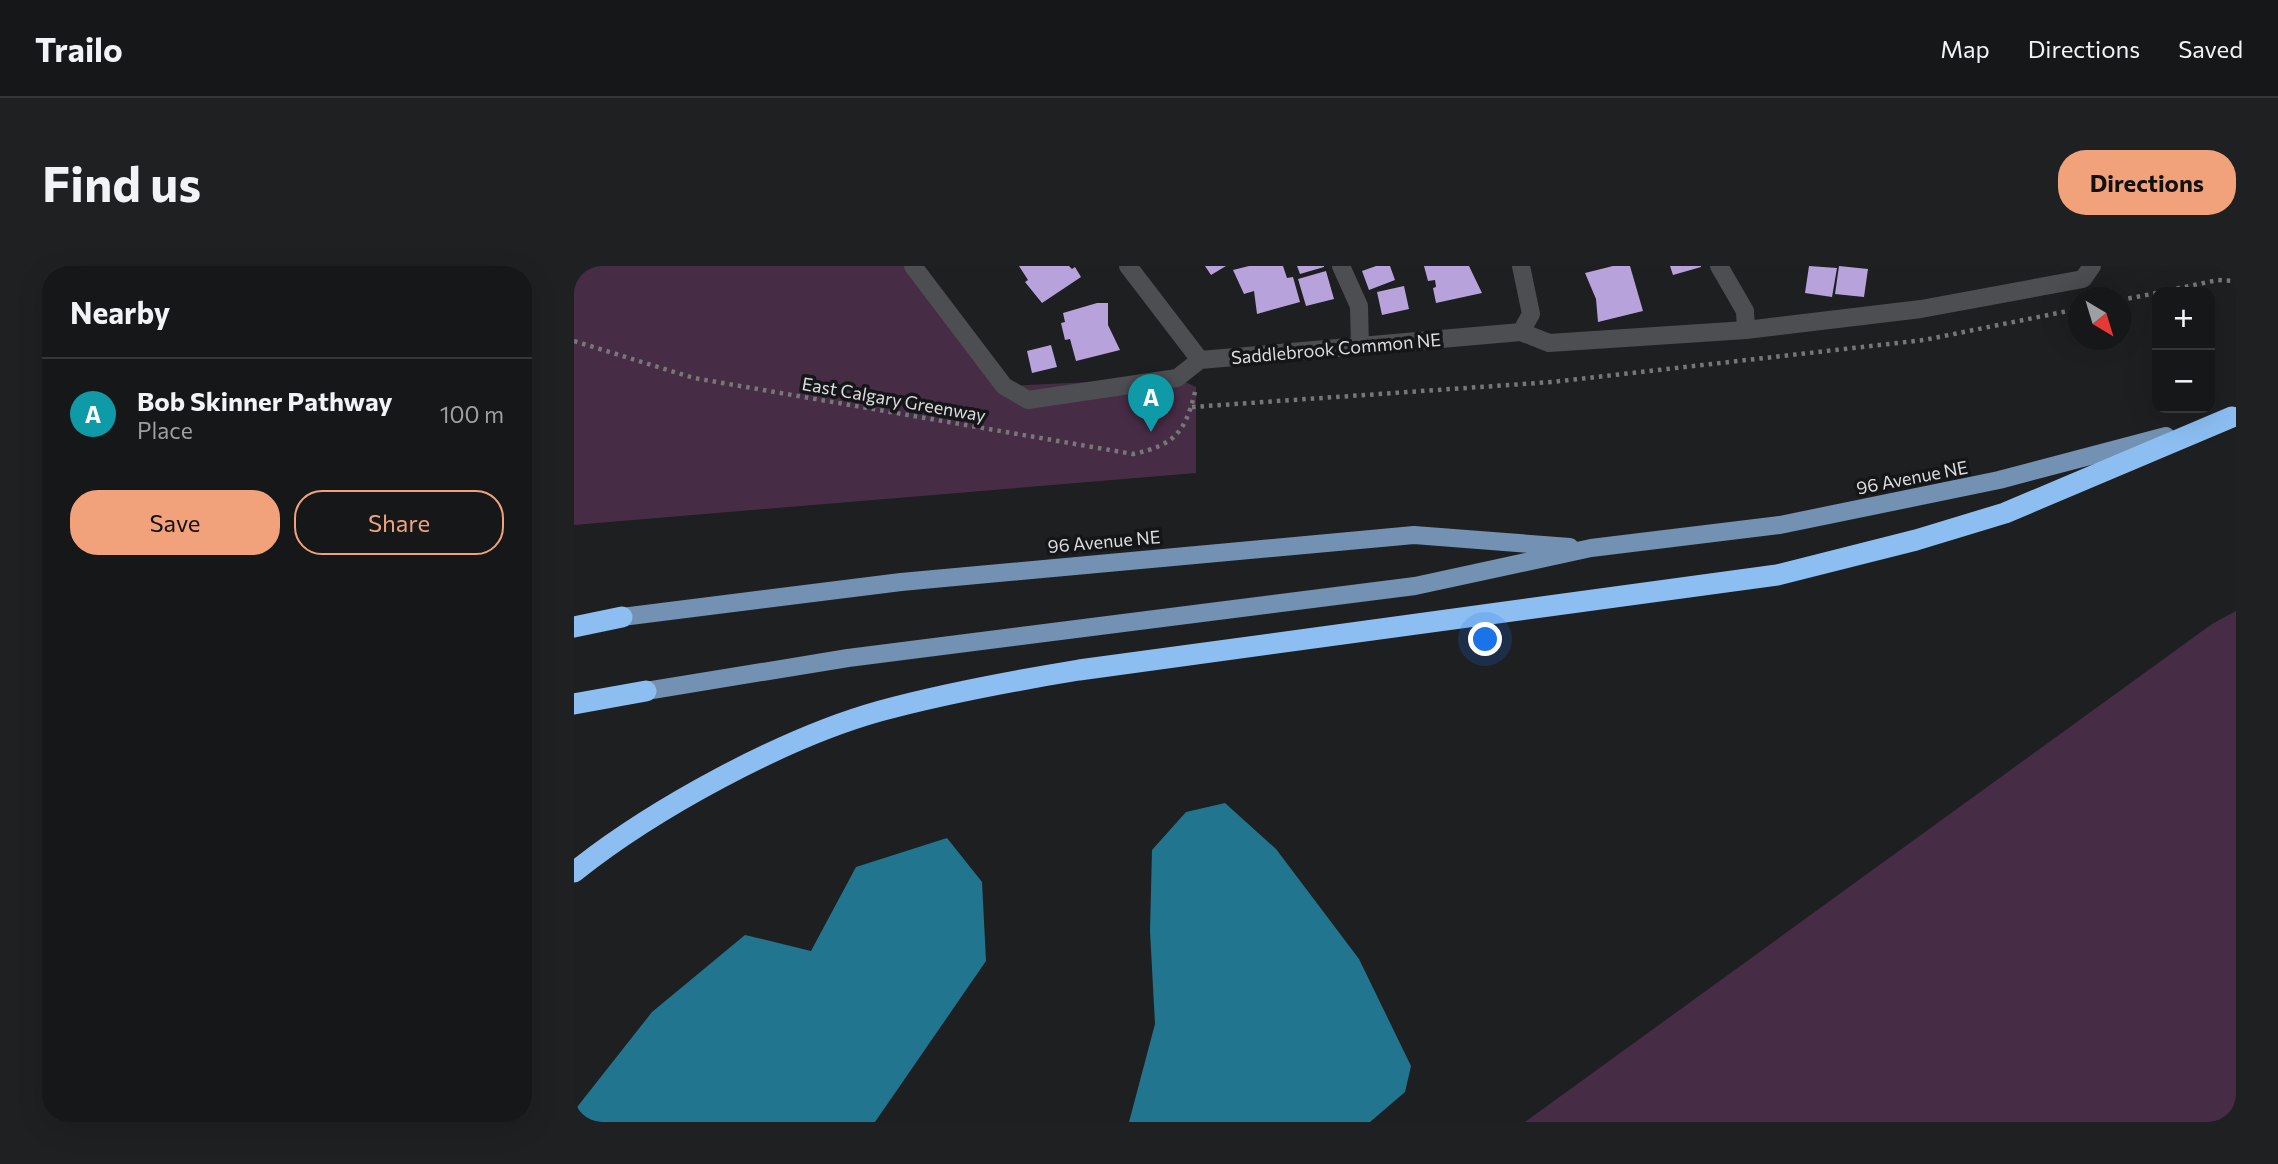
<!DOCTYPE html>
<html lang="en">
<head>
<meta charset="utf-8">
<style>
  :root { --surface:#161719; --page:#1f2022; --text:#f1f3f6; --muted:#9e9fa2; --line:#353638; --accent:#f1a27b }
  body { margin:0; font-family:Commissioner,sans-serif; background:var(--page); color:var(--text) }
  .controls { position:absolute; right:21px; top:21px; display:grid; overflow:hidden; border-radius:14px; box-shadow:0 7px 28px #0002 }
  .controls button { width:63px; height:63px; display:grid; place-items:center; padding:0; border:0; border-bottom:2px solid var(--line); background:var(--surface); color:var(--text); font:35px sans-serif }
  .compass { position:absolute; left:1494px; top:21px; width:63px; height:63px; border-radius:50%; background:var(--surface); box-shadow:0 7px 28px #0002; rotate:142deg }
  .you { position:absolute; left:912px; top:374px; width:24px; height:24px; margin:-18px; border:5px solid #fff; border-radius:50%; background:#1a73e8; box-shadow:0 0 0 10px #1a73e833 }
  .badge { display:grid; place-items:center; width:46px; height:46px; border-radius:50%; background:var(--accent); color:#fff; font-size:23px; font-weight:700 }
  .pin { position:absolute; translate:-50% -58px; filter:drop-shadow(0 2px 4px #0008) }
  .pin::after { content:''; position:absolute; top:37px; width:24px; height:21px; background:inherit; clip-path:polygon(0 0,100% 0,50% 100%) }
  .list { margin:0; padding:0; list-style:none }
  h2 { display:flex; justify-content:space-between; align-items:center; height:91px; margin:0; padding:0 28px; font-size:30px }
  h2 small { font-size:23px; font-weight:400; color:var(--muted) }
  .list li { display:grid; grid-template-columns:46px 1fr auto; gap:21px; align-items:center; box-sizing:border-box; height:112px; padding:0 28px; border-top:2px solid var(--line) }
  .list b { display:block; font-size:26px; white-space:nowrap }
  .list p { margin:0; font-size:23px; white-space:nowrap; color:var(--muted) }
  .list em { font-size:23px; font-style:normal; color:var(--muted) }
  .actions { display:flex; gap:14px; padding:21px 28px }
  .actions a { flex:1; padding:16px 0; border:2px solid var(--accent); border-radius:28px; text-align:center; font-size:24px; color:var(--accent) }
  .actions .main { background:var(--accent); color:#111 }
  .map { position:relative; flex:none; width:1662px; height:856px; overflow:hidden; border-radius:28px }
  header { display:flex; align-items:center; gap:42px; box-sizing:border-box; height:98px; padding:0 35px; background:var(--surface); border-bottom:2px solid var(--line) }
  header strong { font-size:33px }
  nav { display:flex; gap:38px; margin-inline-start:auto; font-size:24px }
  .intro { display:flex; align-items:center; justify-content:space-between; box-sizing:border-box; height:168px; padding:0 42px }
  h1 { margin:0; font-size:49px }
  .button { padding:18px 32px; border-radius:28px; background:var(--accent); color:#111; font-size:24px; font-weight:700 }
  main { display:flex; gap:42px; padding:0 42px }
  aside { flex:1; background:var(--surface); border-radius:28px; box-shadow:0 7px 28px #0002 }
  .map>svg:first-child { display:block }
</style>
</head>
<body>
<header>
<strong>Trailo</strong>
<nav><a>Map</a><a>Directions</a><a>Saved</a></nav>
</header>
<div class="intro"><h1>Find us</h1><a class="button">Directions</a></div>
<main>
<aside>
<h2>Nearby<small></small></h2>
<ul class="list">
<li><span class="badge" style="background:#0f9aa8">A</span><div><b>Bob Skinner Pathway</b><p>Place</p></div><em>100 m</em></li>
</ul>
<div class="actions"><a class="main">Save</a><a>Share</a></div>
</aside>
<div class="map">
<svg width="1662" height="856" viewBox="0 0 1662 856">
  <rect width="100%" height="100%" fill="#1e1f21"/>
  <path fill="#472c46" d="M0,0h332l98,120 173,-8 19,9v86l-622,52z
    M1662,345v511h-711l687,-498z"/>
  <path fill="#22758e" d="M651,537l51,46 83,110 52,107 -6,26 -35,30h-241l26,-98 -5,-93 2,-81 34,-38z
    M373,572l35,44 4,79 -111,161h-301v-11l78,-99 93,-77 66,16 45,-84z"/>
  <path fill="#b8a2dc" d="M445,0h50l3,3 3,-2 6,10 -39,26 -17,-21 3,-2z
    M631,0h21l-15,9z
    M675,0h34l4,12 6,-1 7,25 -43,12 -3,-23 -10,3 -11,-24z
    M723,0h27v1l-24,7z
    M802,0h14l5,14 -26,10 -7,-19z
    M850,0h45l13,27 -46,10 -3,-15 3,-1 -1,-7 -7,1z
    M1039,0h17l13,45 -45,11 -2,-23 -11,-26z
    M1096,0h31v1l-28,8z
    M1235,0l28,2 -5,29 -27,-4z
    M1265,0l29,3 -4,28 -29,-3z
    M752,5l8,28 -28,7 -8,-27z
    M830,20l5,23 -27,6 -5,-23z
    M523,37h11v22l12,25 -44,11 -6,-22 -5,1 -4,-17 4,-1 -2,-9z
    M477,79l6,22 -25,6 -5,-22z"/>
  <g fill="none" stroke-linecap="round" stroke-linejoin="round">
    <path stroke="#767779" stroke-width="4.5" stroke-dasharray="3.5 5" stroke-linecap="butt" d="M1586,26l58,-12 18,1
      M1546,34l37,-7
      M0,75l120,37 439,76c41,-9 52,-21 62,-62
      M618,141l360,-25 372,-42 154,-31"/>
    <path stroke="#4d4e51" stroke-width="18" d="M339,0l91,120 24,14 149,-22 23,-18
      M554,0l72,94 321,-28 10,-18 -10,-48
      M767,0l18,40 1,40
      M1145,0l26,45 1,19
      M947,66l28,11 197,-13 175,-21 162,-30 9,-13"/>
    <path stroke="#7391b2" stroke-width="18" d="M48,351l279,-35 513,-47 156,12
      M72,425l202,-33 567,-72 176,-38 189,-23 219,-45 167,-44"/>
    <path stroke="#8cbef2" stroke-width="21" d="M0,361l48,-10
      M0,438l72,-13
      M0,606c79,-63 209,-134 306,-161 66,-18 132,-30 199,-41l698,-95 139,-35 89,-27 227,-96"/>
  </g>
  <g text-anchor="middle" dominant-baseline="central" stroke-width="7" stroke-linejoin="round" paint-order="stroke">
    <g font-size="18" fill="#dddddf" stroke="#151618">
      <text transform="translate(762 82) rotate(-5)">Saddlebrook Common NE</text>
      <text transform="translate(320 133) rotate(10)">East Calgary Greenway</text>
      <text transform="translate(1338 211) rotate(-11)">96 Avenue NE</text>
      <text transform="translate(530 275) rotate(-5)">96 Avenue NE</text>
    </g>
  </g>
</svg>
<div class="controls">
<button>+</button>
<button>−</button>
</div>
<svg class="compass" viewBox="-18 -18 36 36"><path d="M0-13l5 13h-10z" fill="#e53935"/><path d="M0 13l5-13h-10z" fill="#9e9fa2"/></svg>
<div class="you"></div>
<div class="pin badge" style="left:577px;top:166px;background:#0f9aa8">A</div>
</div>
</main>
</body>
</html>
